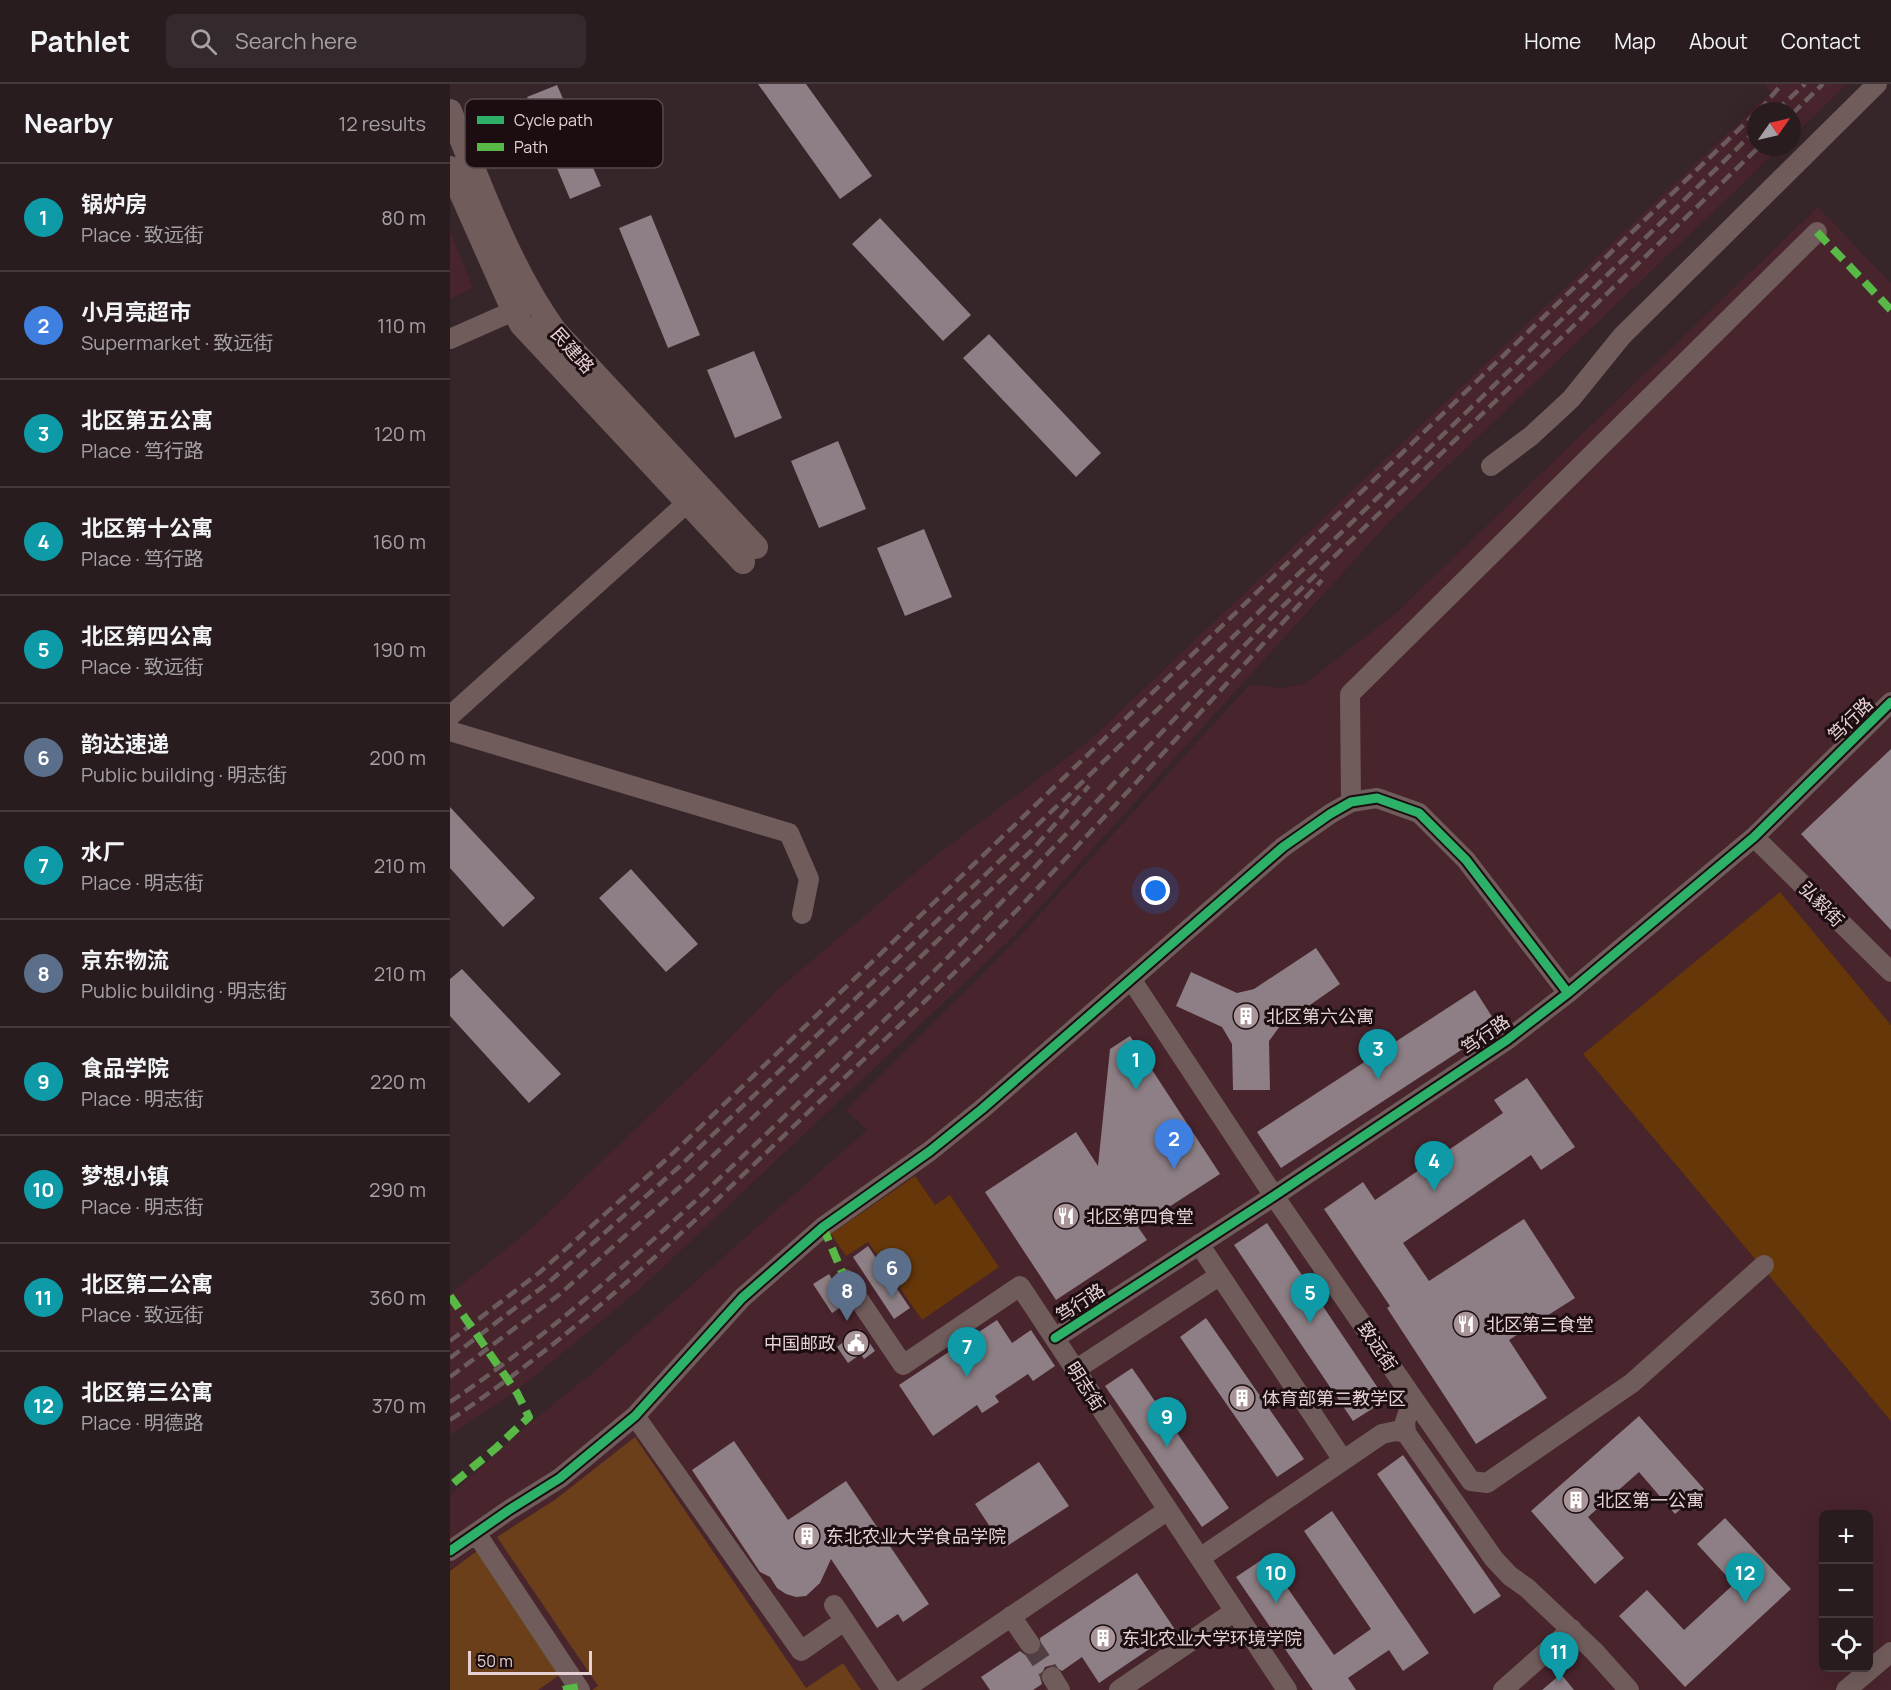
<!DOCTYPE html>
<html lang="en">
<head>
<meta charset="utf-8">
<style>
  :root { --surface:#281c1f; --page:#34292c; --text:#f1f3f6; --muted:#a5a1a4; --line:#443a3d; --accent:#a99598 }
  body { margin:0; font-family:Manrope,"Noto Sans SC",sans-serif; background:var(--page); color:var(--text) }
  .controls { position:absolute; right:18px; bottom:18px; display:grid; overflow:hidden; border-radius:9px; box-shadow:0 6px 24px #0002 }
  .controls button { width:54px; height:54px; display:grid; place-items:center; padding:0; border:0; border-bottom:2px solid var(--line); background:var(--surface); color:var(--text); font:30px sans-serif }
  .compass { position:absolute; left:1297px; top:18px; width:54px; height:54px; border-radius:50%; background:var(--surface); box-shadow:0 6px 24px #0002; rotate:56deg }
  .scale { position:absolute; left:18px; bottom:15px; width:124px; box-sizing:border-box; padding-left:6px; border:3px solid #e7d1d4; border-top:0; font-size:16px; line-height:21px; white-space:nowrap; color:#e7d1d4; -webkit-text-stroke:4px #1b0d10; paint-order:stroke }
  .you { position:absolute; left:706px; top:807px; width:21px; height:21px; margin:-15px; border:4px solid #fff; border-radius:50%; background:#1a73e8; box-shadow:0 0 0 9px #1a73e833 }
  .badge { display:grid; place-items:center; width:39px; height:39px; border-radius:50%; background:var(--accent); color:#fff; font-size:20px; font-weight:700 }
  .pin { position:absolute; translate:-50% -50px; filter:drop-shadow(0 2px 3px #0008) }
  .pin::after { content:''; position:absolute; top:32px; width:21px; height:18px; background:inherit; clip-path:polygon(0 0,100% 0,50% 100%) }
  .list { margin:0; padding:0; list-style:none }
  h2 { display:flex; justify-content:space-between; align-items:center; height:78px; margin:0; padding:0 24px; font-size:26px }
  h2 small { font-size:20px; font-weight:400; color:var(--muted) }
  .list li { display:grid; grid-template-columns:39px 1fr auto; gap:18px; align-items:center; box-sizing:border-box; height:108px; padding:0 24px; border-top:2px solid var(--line) }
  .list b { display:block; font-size:22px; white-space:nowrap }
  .list p { margin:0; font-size:20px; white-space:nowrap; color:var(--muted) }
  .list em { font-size:20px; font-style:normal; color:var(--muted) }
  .icon { flex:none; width:33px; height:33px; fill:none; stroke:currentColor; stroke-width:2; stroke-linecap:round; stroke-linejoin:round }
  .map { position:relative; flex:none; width:1441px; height:1606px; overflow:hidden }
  header { display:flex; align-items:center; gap:36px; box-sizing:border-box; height:84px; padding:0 30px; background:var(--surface); border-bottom:2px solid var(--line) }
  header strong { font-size:28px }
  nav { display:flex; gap:33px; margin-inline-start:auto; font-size:21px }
  .search { width:420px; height:54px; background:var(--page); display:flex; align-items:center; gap:15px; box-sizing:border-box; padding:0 21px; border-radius:9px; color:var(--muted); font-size:22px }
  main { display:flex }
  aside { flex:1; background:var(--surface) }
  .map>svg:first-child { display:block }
</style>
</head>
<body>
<header>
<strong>Pathlet</strong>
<div class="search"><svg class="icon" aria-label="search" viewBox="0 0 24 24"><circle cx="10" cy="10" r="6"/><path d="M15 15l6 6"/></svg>Search here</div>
<nav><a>Home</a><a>Map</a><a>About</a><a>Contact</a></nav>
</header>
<main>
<aside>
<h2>Nearby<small>12 results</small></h2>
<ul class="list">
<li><span class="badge" style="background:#0f9aa8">1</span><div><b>锅炉房</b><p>Place · 致远街</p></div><em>80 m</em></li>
<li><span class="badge" style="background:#3f7fe0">2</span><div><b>小月亮超市</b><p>Supermarket · 致远街</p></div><em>110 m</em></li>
<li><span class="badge" style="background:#0f9aa8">3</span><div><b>北区第五公寓</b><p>Place · 笃行路</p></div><em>120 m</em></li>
<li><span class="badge" style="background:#0f9aa8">4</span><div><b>北区第十公寓</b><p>Place · 笃行路</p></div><em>160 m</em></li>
<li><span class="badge" style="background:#0f9aa8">5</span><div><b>北区第四公寓</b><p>Place · 致远街</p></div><em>190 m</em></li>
<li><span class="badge" style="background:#5c6f8a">6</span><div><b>韵达速递</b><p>Public building · 明志街</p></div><em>200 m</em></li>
<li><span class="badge" style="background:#0f9aa8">7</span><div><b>水厂</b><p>Place · 明志街</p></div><em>210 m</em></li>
<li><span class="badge" style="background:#5c6f8a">8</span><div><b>京东物流</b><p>Public building · 明志街</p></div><em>210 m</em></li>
<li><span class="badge" style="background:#0f9aa8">9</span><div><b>食品学院</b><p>Place · 明志街</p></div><em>220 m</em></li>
<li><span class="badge" style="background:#0f9aa8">10</span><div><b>梦想小镇</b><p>Place · 明志街</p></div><em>290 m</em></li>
<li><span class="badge" style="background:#0f9aa8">11</span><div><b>北区第二公寓</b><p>Place · 致远街</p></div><em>360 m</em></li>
<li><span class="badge" style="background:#0f9aa8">12</span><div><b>北区第三公寓</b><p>Place · 明德路</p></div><em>370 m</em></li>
</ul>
</aside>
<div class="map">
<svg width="1441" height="1606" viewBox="0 0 1441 1606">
  <rect width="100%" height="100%" fill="#362529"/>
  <path fill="#48242c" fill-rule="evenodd" d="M1314,0h83l-55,53v-26h-36v36h25l-392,375 -377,416 -372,351 -120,99 -70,47v-141l82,-66 165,-158 80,-80 158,-134 154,-115 682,-649z
    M1368,123l73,76v1407h-1441v-195l70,-64 71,-57 276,-244 -21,-20 173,-173 231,-253 30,4 24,-4 93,-72zM1374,1430h44v154h-44z
    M0,147l23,57 -23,11z"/>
  <path fill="#663708" d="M1330,808l111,133v396l-308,-367z
    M465,1092l20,29 15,-10 49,72 -77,53 -54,-78 -22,14 -15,-22z"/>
  <path fill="#6a3f1a" d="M185,1353l171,251 37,-25 18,27h-269l6,-4 -101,-149 59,-38z
    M27,1467l84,123 -23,16h-88v-119z"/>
  <path fill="#8d7f85" d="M308,0h48l66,92 -32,23z
    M107,1l44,101 -31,13 -43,-102z
    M201,131l49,120 -32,13 -49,-120z
    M430,134l91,97 -28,26 -91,-97z
    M539,250l112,119 -25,24 -113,-119z
    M304,267l28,67 -47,20 -28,-68z
    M388,357l28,68 -47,19 -28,-67z
    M474,445l28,68 -47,19 -28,-68z
    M1441,665v181l-90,-96z
    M0,723l85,91 -32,29 -53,-59z
    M181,785l67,75 -32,28 -67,-74z
    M866,864l24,36 -60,42 -11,15 1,49h-37l-1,-46 -10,-17 -46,-21 15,-34 46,21 17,-4z
    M12,885l99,105 -32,29 -79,-87v-37z
    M1025,906l23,36 -217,142 -24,-36z
    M680,952l90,138 -82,53 9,13 -91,60 -71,-108 91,-60 22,34 12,-117z
    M1077,994l48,69 -34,23 -10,-15 -128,88 26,38 95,-62 51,79 -66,42 38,58 -71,46 -89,-136 3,-2 -66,-97 39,-27 12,18 128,-87 -9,-13z
    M817,1139l119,177 -33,21 -119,-176z
    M418,1162l42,62 -16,11 -41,-62z
    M379,1190l18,29 -15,10 -19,-29z
    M756,1234l98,141 -27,18 -97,-140z
    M547,1236l15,23 19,-13 24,36 -22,15 -5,-7 -33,22 4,6 -17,11 -5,-8 -44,31 -34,-51z
    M410,1245l15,22 -11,8 -3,-5 -13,9 -11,-16z
    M682,1284l97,140 -27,19 -97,-141z
    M1189,1332l65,73 -29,25 -36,-42 -51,45 36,41 -29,26 -64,-73z
    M284,1357l54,79 58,-39 83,123 -26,18 -5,-8 -21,14 -46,-69 -11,24 -14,13 -10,1 -10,-3 -9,-6 -7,-11 -10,-5 -68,-102z
    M953,1371l98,141 -27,18 -97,-140z
    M589,1378l30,44 -65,42 -29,-44z
    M882,1427l97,142 -26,18 -14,-21 -41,28 8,12h-43l-77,-113 30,-20 68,98 37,-26 -67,-98z
    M1275,1434l66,71 -106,98 -66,-71 28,-26 37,40 50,-46 -37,-40z
    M687,1489l39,58 -77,52 -17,-26 -20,14 -10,-6 -7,2 -5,10 2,7 -9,6h-43l-9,-13 39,-26 5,4 11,-1 5,-5 -1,-11z
    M1111,1590l13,16h-32z"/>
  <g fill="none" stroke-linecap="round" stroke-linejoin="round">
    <path stroke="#513f43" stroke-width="20" stroke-dasharray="20 10" stroke-linecap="butt" d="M580,1560l22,33"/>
    <path stroke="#705c5b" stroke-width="20" d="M0,255l77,-34
      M1041,382l40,-30 40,-37 51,-63 255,-252
      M0,632l248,-223
      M0,647l339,102 20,46 -7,35
      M901,718l-1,-108 467,-462
      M1304,753l137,135
      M681,895l143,217 139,202 -8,24 1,11 88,126 16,17 17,12 67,63 35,39
      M749,1160l144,216
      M395,1195l58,86 117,-79 267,404
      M605,1254l219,-142 233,-156 61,-47 186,-156 137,-135
      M625,1286l144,-94
      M963,1314l58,83 16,2 145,-100 132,-118
      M185,1332l166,235 43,-30
      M26,1449l104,157
      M0,1467l59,-41 51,-32 75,-62 107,-118 81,-71 107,-76 52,-42 301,-262 47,-33 21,-12 26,-4 42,15 47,47 102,133
      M750,1474l182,-124 14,-3 10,2
      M384,1521l57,85
      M561,1532l19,28
      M602,1593l8,13
      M453,1606l265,-180
      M669,1606l116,-79
      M1053,1606l69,-61
      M1396,1606l45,-38"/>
    <path stroke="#705c5b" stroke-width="24" d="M0,27c31,75 58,154 105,220l201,216
      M0,84l60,135 11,21 222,238"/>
    <path stroke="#6c5b5c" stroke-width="4.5" stroke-dasharray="12 6" stroke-linecap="butt" d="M1309,27l23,-27
      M1326,27l29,-27
      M1342,30l31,-30
      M0,1257l90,-69 130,-116 1086,-1043
      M0,1274l99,-76 131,-116 395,-377 406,-391 275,-268
      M0,1293l110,-83 131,-117 341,-327 57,-64
      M0,1318c113,-76 213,-170 312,-264 64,-62 128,-122 190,-185 111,-113 216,-230 327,-343l480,-463
      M0,1336c127,-85 237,-191 347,-297 73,-70 148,-139 219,-212 104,-109 204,-221 306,-331"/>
    <path stroke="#58b947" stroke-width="8" stroke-dasharray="15 8" stroke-linecap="butt" d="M1367,148l74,78
      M373,1143l22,52
      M0,1212l67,97 12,24 -33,31 -46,38
      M113,1606l15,-3"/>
    <defs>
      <path id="cycleway" d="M605,1254l219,-142 233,-156 61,-47 186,-156 137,-135
        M0,1467l59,-41 51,-32 75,-62 107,-118 81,-71 107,-76 52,-42 301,-262 47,-33 21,-12 26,-4 42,15 47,47 102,133"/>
    </defs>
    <use href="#cycleway" stroke="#1b0d10" stroke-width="13"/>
    <use href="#cycleway" stroke="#2db169" stroke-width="9"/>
  </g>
  <defs>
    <symbol id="building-disc" viewBox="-11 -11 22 22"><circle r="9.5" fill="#a99598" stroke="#1b0d10"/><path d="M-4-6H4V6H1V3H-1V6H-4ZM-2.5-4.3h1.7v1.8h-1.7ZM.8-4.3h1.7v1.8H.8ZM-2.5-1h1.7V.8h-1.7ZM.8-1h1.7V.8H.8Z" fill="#fff"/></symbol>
    <symbol id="restaurant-disc" viewBox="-11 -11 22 22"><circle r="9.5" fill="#a99598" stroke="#1b0d10"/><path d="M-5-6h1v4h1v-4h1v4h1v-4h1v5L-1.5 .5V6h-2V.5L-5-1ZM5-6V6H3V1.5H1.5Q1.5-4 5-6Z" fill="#fff"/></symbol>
    <symbol id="civic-disc" viewBox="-11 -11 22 22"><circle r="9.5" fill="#a99598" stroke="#1b0d10"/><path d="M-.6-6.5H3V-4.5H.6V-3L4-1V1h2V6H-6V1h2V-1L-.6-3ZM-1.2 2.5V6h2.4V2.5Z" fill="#fff"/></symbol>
  </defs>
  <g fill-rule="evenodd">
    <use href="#building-disc" x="781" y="917" width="30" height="30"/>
    <use href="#restaurant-disc" x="601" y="1117" width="30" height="30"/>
    <use href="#restaurant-disc" x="1001" y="1225" width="30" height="30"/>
    <use href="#civic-disc" x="391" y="1244" width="30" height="30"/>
    <use href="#building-disc" x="777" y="1299" width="30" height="30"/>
    <use href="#building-disc" x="1111" y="1401" width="30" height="30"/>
    <use href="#building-disc" x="342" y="1437" width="30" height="30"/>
    <use href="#building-disc" x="638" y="1539" width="30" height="30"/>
  </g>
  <g text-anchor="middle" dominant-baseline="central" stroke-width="6" stroke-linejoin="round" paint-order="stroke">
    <g font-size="18" fill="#e7d1d4" stroke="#1b0d10">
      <text transform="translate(123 266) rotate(48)">民建路</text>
      <text transform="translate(1400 635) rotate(-44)">笃行路</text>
      <text transform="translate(1372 820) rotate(45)">弘毅街</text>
      <text transform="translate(1035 950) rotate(-35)">笃行路</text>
      <text transform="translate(630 1218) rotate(-33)">笃行路</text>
      <text transform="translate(928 1262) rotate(56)">致远街</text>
      <text transform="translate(636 1302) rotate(57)">明志街</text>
    </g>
    <g font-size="18" fill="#e7d1d4" stroke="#1b0d10" text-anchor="start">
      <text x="816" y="932">北区第六公寓</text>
      <text x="636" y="1132">北区第四食堂</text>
      <text x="1036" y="1240">北区第三食堂</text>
      <text x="386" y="1259" text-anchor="end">中国邮政</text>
      <text x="812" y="1314">体育部第二教学区</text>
      <text x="1146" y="1416">北区第一公寓</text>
      <text x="376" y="1452">东北农业大学食品学院</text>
      <text x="672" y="1554">东北农业大学环境学院</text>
    </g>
  </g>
  <rect x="15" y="15" width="198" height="69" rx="9" fill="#1b0d10" stroke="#58484b" stroke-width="1.5"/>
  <rect x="27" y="32" width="27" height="8" fill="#2db169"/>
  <rect x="27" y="59" width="27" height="8" fill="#58b947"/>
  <g font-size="16" fill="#e7d1d4">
    <text x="64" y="42">Cycle path</text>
    <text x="64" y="69">Path</text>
  </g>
</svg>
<div class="controls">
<button>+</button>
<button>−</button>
<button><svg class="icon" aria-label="locate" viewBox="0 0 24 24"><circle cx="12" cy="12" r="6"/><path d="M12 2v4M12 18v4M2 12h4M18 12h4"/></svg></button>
</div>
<svg class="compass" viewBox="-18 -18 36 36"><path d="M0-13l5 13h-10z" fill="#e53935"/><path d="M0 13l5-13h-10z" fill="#a5a1a4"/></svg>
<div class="scale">50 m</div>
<div class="you"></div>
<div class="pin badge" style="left:686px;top:1006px;background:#0f9aa8">1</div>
<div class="pin badge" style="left:724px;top:1085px;background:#3f7fe0">2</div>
<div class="pin badge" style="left:928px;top:995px;background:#0f9aa8">3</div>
<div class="pin badge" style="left:984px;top:1107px;background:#0f9aa8">4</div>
<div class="pin badge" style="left:860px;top:1239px;background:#0f9aa8">5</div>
<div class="pin badge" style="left:442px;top:1214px;background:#5c6f8a">6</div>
<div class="pin badge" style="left:517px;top:1293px;background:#0f9aa8">7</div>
<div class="pin badge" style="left:397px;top:1237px;background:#5c6f8a">8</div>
<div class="pin badge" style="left:717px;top:1363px;background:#0f9aa8">9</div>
<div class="pin badge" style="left:826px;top:1519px;background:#0f9aa8">10</div>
<div class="pin badge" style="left:1109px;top:1598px;background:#0f9aa8">11</div>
<div class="pin badge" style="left:1295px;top:1519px;background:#0f9aa8">12</div>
</div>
</main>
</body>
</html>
